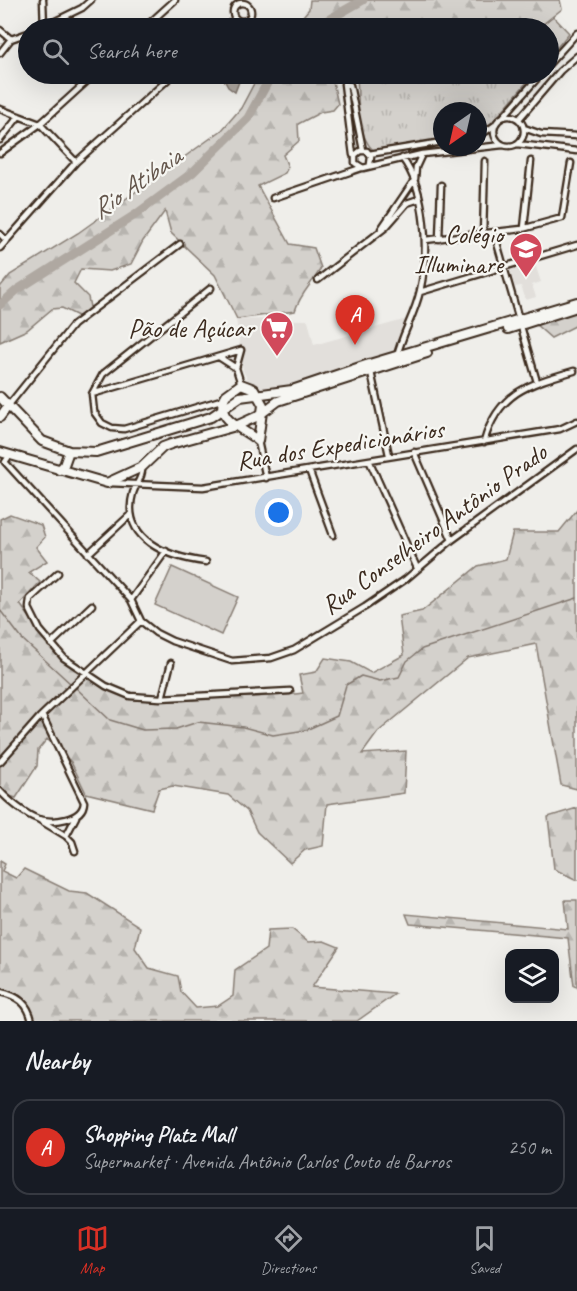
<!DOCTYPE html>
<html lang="en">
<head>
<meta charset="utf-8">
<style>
  :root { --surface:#171b24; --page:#20242c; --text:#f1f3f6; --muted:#9ea1a6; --line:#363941; --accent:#d93025 }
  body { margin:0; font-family:Caveat,sans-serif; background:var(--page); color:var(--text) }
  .controls { position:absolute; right:18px; bottom:18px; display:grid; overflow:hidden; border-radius:12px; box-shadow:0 6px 24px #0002 }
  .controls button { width:54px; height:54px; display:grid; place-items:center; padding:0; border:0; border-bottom:2px solid var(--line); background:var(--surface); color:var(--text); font:30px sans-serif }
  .compass { position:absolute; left:433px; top:102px; width:54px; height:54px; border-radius:50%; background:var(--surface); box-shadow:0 6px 24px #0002; rotate:214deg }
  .you { position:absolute; left:279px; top:513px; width:21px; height:21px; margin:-15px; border:4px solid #fff; border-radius:50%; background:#1a73e8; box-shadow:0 0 0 9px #1a73e833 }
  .badge { display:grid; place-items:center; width:39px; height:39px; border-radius:50%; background:var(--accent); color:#fff; font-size:20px; font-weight:700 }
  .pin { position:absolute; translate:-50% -50px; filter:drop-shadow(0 2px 3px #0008) }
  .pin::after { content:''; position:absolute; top:32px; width:21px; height:18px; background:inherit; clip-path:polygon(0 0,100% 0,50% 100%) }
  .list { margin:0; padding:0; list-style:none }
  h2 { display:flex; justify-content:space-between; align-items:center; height:78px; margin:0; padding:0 24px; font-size:26px }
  h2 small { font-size:20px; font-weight:400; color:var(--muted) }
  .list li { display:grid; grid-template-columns:39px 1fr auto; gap:18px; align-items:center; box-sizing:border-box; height:96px; margin:0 12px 12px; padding:0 12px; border:2px solid var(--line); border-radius:18px }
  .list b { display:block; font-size:22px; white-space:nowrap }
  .list p { margin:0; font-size:20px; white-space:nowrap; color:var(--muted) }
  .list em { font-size:20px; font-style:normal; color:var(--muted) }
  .icon { flex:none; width:33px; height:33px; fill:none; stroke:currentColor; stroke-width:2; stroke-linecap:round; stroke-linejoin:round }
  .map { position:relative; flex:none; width:577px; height:1021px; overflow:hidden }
  .search { position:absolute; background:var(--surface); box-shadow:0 6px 24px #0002; left:18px; right:18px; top:18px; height:66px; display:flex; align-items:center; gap:15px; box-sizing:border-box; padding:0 21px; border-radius:33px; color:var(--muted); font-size:22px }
  .sheet { height:186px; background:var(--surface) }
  nav { display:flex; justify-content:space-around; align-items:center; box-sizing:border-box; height:84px; border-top:2px solid var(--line); background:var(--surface); font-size:16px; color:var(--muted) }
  nav a { display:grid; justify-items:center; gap:3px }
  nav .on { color:var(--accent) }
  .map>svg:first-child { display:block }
</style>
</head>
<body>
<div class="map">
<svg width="577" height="1021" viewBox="0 0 577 1021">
  <defs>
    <pattern id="grass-tufts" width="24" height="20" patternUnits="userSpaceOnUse" patternTransform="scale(1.5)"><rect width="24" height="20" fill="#d4d1cc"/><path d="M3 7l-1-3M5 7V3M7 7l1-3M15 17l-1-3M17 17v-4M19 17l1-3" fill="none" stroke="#b7b4af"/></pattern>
    <pattern id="forest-firs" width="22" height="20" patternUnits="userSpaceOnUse" patternTransform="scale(1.5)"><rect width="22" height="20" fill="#d4d1cc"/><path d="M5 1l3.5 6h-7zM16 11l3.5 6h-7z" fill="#b7b4af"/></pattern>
    <pattern id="water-ripples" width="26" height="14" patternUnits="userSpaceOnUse" patternTransform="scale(1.5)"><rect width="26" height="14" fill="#afa8a1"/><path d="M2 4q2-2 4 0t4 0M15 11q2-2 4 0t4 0" fill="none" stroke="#908983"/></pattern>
  </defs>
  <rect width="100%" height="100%" fill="#efeeea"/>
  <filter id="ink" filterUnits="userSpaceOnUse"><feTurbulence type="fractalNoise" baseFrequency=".0167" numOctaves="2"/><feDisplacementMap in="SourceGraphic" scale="12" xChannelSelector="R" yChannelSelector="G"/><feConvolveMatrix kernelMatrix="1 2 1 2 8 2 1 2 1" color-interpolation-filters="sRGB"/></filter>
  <g filter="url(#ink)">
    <path fill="#e2dfdb" d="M535,264l6,18 -9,3 4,12 -10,3 -5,-14 -6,1 -4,-14v-3z
      M236,319l72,1 6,25 93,-26 -12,37 -94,29 -36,7 -16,-10 -6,-11z"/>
    <path fill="url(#grass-tufts)" stroke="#887e75" stroke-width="1.5" d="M553,16l16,17 -20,24 -1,-29h-10z
      M361,74h33l35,5 21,-5h84l-44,51 -12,6v-20h-36v29l-69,10c-17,-16 -14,-51 -16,-73z"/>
    <path fill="url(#forest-firs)" stroke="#887e75" stroke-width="1.5" d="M310,0h250l2,9 -24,19h-245l16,-19z
      M259,74h102l-28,8 5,22 -5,6 -12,2 -23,12 1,17 -16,14 5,12 -3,6 -27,13 32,58 24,4 7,20c-9,16 -21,26 -26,43l-58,8 -22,-44 -44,-42 -6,-22 -22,30 -12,23 -21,7 -29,-2 -7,14 14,14 2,10 -10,10 -18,-9 -10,1 -25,21 -27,12v-55l10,-12 68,-42 144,-103 19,-22z
      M577,310v15l-26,13 -17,-15z
      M577,510v279l-16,-4 -25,-141 -68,14 -90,74 -16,22 44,-3 -2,42 -77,11 -4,42 -18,4 -15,13 -33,-31 -10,-21 -19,-16 -55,-9 -14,3 -7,20 -66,-16 -15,-31 -24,-23 -9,11 -1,16 -21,32 -16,-5v-274l10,-5 31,11 4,12 -9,10 11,14 -18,11 11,10 -20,22c36,51 69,92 137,97 19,1 40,-2 59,-3 30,-1 58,-1 87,-5l-4,-18 17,-3 9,-14 26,4 20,11 33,-18 -5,-39 23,-5 56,-45 28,-7 7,-27h46z
      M577,808v72l-23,-11 -6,-52z
      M0,861l5,3 -3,7 14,7 8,-9 45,22 18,2 53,34 -5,21 14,20 29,8 3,16 15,16 22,-2 15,-10 2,-26 31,-21 2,-19 24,-1 16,13 16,-1 15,6 -27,40 83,7 -38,27h-325l-6,-17 -26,-12z
      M565,900h12v87l-3,-1 -6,-48 -158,-14 -4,-10 162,15z"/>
    <path fill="#d4d1cc" stroke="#887e75" stroke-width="1.5" d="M172,567l66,30 -17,38 -66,-30z"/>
    <path fill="url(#water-ripples)" stroke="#81766d" stroke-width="1.5" d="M221,74h21l-7,18 -7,-5z"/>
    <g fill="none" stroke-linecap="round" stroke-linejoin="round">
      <path stroke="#81766d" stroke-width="1.5" d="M0,610l22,29 49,45
        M76,688l34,32 33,10 33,-1 22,-7 45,5 30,8 33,-5 31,-14 9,-31 15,-9 19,5 19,-4 8,-16 15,-12 155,-51"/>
      <path stroke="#afa8a1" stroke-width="9" d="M314,28l49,-28
        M0,305l17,-15 118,-75 57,-42 56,-55 24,-44"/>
      <defs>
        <path id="minor" d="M43,0l1,28
          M233 12a9 9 0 1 1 18 0a9 9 0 1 1-18 0Z
          M41,28l41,-20 9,-8
          M144,28l31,-28
          M224,28l11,-10
          M0,30l11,9
          M0,53l11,-14 17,-6
          M548,65l29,-32
          M0,109l40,15 36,38
          M494 131a15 15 0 1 1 30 0a15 15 0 1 1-30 0Z
          M503,117l38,-43
          M519,119l41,-48 17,-15
          M524,128l17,6 36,2
          M478,137l17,-12
          M0,140l19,-24
          M517,144l60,7
          M0,153l40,-29 55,-50
          M369,154l73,-12
          M353,155l-9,-71 6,1 13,65
          M370,164l1,-7 -4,-6h-7l-5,4v8l8,5 59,-14 81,-9
          M273,198l88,-30
          M524,228l7,-67
          M381,229l34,-50 1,-12 6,-13
          M0,234l7,7
          M483,235l2,-74
          M439,239l2,-54
          M425,240l97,-11 40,-11 9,-55
          M497,243l40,139
          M0,248l76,-86 98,-88
          M318,280l68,-53 21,-24 12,-4
          M211,288l-108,86 -11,20 2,18 8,11 10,5 12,1 100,-30
          M420,292l157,-47
          M241,350l-5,18 5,16
          M397,356c5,-22 18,-42 23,-65 9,-39 7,-100 -18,-133
          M219,357l17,11
          M371,372l18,83
          M92,394l149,-44
          M8,406l65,-81 107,-81
          M258,441l8,37
          M484,442c14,-50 45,-58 90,-71
          M414,452l38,88
          M10,455l-5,7 126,138 10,21 15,12 16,8 60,20 39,-3 23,-8 71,-43 41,-28 46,-39 125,-91
          M369,460l48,108
          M142,467c1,11 -6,16 -9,26 -13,47 35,64 73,69
          M309,470l24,65
          M109,483l94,4 357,-58 17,-8
          M88,554l42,-39
          M58,573l-28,26 -1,9 11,22 24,28 42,28 24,10 30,2 130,-7
          M131,600l35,-49
          M51,644l41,-39
          M162,698l9,-35
          M0,762l40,-45 101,-96
          M0,791c8,9 26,24 38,28 14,4 45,2 46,-17l-42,-87
          M38,819l28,17 10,-19
          M66,836l6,6 3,9
          M0,992c18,4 28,11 32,29"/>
        <path id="primary" d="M508,329l69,-22
          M241,384l13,5 9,16 -5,36c-13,-12 -47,-22 -32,-46z
          M0,397l42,44 27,10 27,1 115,-35 29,-20 52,-7 74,-25 211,-63
          M0,417l8,-11
          M0,452l107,31 35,-16 21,-20 8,-3 65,-18 22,-10 20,-15 149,-48
          M59,470l5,-5 5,-14"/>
      </defs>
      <use href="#minor" stroke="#3b2a1e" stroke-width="9"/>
      <use href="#primary" stroke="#3b2a1e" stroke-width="12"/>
      <use href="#minor" stroke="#f6f6f2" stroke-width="4.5"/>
      <use href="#primary" stroke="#f6f6f2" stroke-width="8"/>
    </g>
  </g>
  <defs>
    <symbol id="school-pin" viewBox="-11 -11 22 30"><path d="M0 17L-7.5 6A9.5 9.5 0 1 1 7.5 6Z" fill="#d1495b" stroke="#f6f6f2"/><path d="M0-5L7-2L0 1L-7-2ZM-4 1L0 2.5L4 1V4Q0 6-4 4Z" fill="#fff"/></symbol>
    <symbol id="supermarket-pin" viewBox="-11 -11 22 30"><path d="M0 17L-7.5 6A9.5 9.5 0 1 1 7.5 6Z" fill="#d1495b" stroke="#f6f6f2"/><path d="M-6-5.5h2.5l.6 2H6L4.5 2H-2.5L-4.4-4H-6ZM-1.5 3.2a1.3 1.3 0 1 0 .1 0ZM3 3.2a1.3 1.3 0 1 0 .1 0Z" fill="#fff"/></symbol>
  </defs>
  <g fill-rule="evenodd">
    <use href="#school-pin" x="507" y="230" width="38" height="52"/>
    <use href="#supermarket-pin" x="258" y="309" width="38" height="52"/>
  </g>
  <g text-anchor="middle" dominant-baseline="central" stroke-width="4.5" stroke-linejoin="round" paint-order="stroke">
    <g font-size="26" fill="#3b2a1e" stroke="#f6f6f2" text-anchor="end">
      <text x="503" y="234">Colégio<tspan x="503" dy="30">Illuminare</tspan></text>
      <text x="254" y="328">Pão de Açúcar</text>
    </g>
    <g font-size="26" fill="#3b2a1e" stroke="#f6f6f2">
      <text transform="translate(340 445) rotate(-9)">Rua dos Expedicionários</text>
      <text transform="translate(434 529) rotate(-36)">Rua Conselheiro Antônio Prado</text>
    </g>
    <g font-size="27" font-style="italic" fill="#64564c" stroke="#f6f6f2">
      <text transform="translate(136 183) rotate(-35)">Rio Atibaia</text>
    </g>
  </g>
</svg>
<div class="controls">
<button><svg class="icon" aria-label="layers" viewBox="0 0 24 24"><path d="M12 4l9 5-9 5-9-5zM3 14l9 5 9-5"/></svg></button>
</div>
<svg class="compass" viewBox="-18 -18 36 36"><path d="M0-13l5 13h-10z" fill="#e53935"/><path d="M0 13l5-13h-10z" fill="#9ea1a6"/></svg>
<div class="you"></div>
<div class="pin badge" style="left:355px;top:345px">A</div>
<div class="search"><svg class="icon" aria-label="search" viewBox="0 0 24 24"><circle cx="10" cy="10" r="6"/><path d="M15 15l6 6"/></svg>Search here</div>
</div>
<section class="sheet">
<h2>Nearby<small></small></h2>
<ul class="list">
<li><span class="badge">A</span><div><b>Shopping Platz Mall</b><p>Supermarket · Avenida Antônio Carlos Couto de Barros</p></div><em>250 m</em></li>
</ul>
</section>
<nav>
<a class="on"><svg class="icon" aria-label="map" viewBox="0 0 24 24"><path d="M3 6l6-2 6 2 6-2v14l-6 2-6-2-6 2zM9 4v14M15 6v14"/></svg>Map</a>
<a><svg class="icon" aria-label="directions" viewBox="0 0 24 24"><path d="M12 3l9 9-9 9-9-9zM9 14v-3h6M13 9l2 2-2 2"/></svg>Directions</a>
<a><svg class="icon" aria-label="saved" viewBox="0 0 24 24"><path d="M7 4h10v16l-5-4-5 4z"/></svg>Saved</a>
</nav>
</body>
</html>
